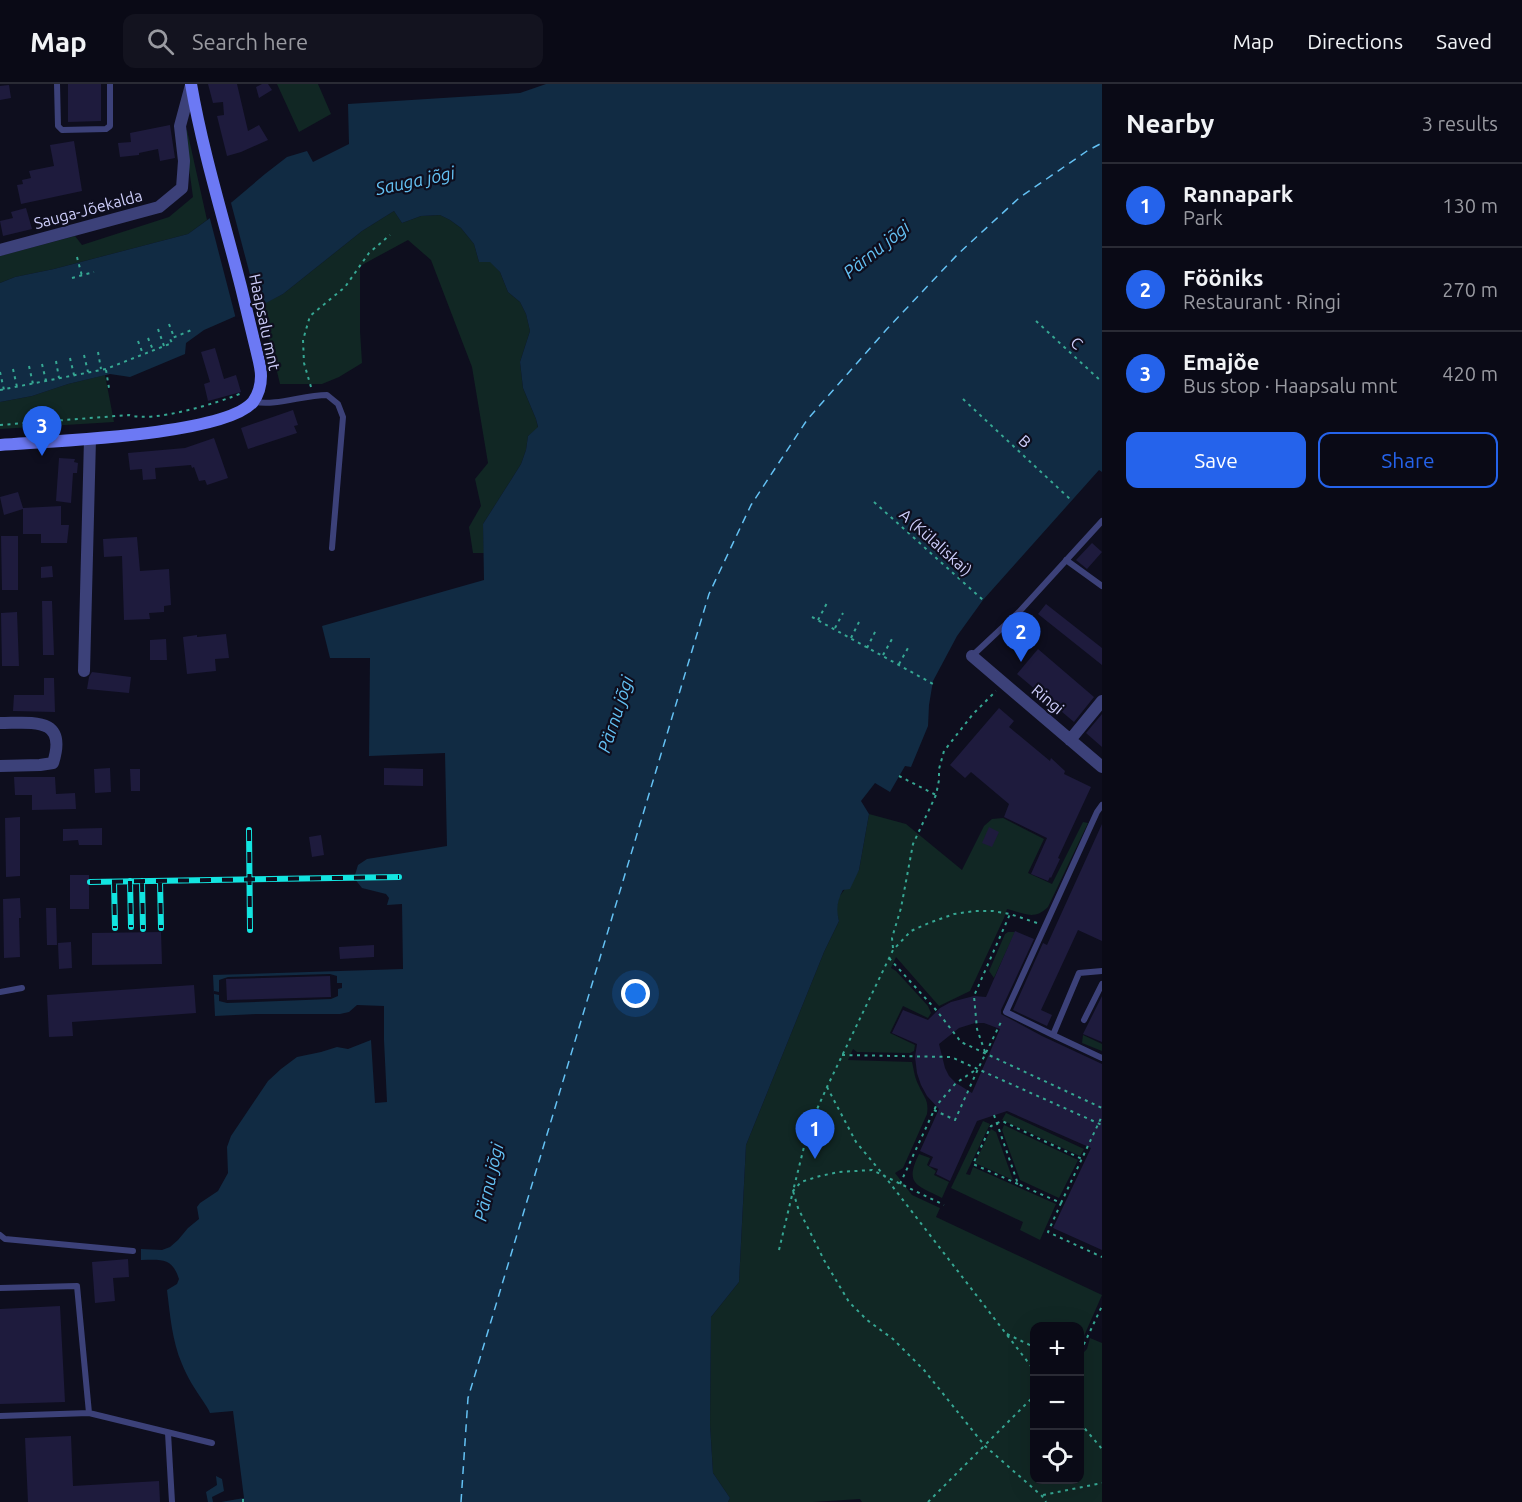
<!DOCTYPE html>
<html lang="en">
<head>
<meta charset="utf-8">
<style>
  :root { --surface:#0a0a16; --page:#13131f; --text:#f1f3f6; --muted:#999aa1; --line:#2a2b35; --accent:#2563eb }
  body { margin:0; font-family:Ubuntu,sans-serif; background:var(--page); color:var(--text) }
  .controls { position:absolute; right:18px; bottom:18px; display:grid; overflow:hidden; border-radius:12px; box-shadow:0 6px 24px #0002 }
  .controls button { width:54px; height:54px; display:grid; place-items:center; padding:0; border:0; border-bottom:2px solid var(--line); background:var(--surface); color:var(--text); font:30px sans-serif }
  .you { position:absolute; left:636px; top:910px; width:21px; height:21px; margin:-15px; border:4px solid #fff; border-radius:50%; background:#1a73e8; box-shadow:0 0 0 9px #1a73e833 }
  .badge { display:grid; place-items:center; width:39px; height:39px; border-radius:50%; background:var(--accent); color:#fff; font-size:20px; font-weight:700 }
  .pin { position:absolute; translate:-50% -50px; filter:drop-shadow(0 2px 3px #0008) }
  .pin::after { content:''; position:absolute; top:32px; width:21px; height:18px; background:inherit; clip-path:polygon(0 0,100% 0,50% 100%) }
  .list { margin:0; padding:0; list-style:none }
  h2 { display:flex; justify-content:space-between; align-items:center; height:78px; margin:0; padding:0 24px; font-size:26px }
  h2 small { font-size:20px; font-weight:400; color:var(--muted) }
  .list li { display:grid; grid-template-columns:39px 1fr auto; gap:18px; align-items:center; box-sizing:border-box; height:84px; padding:0 24px; border-top:2px solid var(--line) }
  .list b { display:block; font-size:22px; white-space:nowrap }
  .list p { margin:0; font-size:20px; white-space:nowrap; color:var(--muted) }
  .list em { font-size:20px; font-style:normal; color:var(--muted) }
  .actions { display:flex; gap:12px; padding:18px 24px }
  .actions a { flex:1; padding:14px 0; border:2px solid var(--accent); border-radius:12px; text-align:center; font-size:21px; color:var(--accent) }
  .actions .main { background:var(--accent); color:#fff }
  .icon { flex:none; width:33px; height:33px; fill:none; stroke:currentColor; stroke-width:2; stroke-linecap:round; stroke-linejoin:round }
  .map { position:relative; flex:none; width:1102px; height:1418px; overflow:hidden }
  header { display:flex; align-items:center; gap:36px; box-sizing:border-box; height:84px; padding:0 30px; background:var(--surface); border-bottom:2px solid var(--line) }
  header strong { font-size:28px }
  nav { display:flex; gap:33px; margin-inline-start:auto; font-size:21px }
  .search { width:420px; height:54px; background:var(--page); display:flex; align-items:center; gap:15px; box-sizing:border-box; padding:0 21px; border-radius:12px; color:var(--muted); font-size:22px }
  main { display:flex }
  aside { flex:1; background:var(--surface) }
  .map>svg:first-child { display:block }
</style>
</head>
<body>
<header>
<strong>Map</strong>
<div class="search"><svg class="icon" aria-label="search" viewBox="0 0 24 24"><circle cx="10" cy="10" r="6"/><path d="M15 15l6 6"/></svg>Search here</div>
<nav><a>Map</a><a>Directions</a><a>Saved</a></nav>
</header>
<main>
<div class="map">
<svg width="1102" height="1418" viewBox="0 0 1102 1418">
  <rect width="100%" height="100%" fill="#0e0e1e"/>
  <path fill="#112724" d="M277,0h41l13,30 -32,18z
    M187,46l20,90 -19,14 -134,35 -39,8 -15,6v-27l75,-20 7,9 87,-28 24,-20 -9,-65z
    M394,127l8,12 19,-7 19,-1 10,5 11,8 13,16 5,18 11,-1 10,11 8,20 12,10 6,12 4,17 -10,31 3,26 13,31 2,9 -10,8 -2,14 -5,14 -10,16 -28,44 1,29h-11l-4,-26 12,-21 -6,-27 13,-16 -16,-96 -41,-107 -23,-20 -48,26v65l2,32 -23,14 -17,7h-42l-19,-79 22,-11 79,-63z
    M105,291l9,47 -114,7v-27l32,-6 36,-12z
    M869,730l37,10 56,46 22,-44 8,-7 11,-1 41,21 -16,34 24,11 31,-62 5,1 -40,84c-14,14 -24,6 -41,2l-3,9 -34,73 -31,15 -43,-49 -5,11 5,3 32,35 3,7 -3,5 -25,-12 -13,27 25,12 -1,6 -4,2 -53,-1 -4,-3 -5,11 64,2c2,9 3,17 7,24 5,12 10,13 8,28l-24,54 -8,5 17,22 28,13 -4,9 166,78 -18,41 -4,6v-16h-46v154h46v-131l4,3 3,-3 3,-11 12,5v159h-240l-2,-3 -47,3h-85l2,-4 -17,-25 -3,-49 1,-107 28,-35 7,-137 78,-193 15,-31 -3,-12 3,-12 20,-27z
    M1008,848h7l-21,46 -5,-7 16,-37z
    M1083,951l19,9v7l-20,-8z
    M1006,1029l78,36 -4,7 -78,-36z
    M983,1037l7,3 -24,50 4,1 3,-8 83,37 -16,36 -20,-10 3,-8 -72,-34z
    M1004,1041l74,35 -19,38 -39,-18 -18,-50z
    M991,1045l5,3 17,48 -38,-17z
    M919,1070l11,4 -3,7 9,6 -2,4 15,7 -7,16c-25,-13 -38,-13 -23,-44z"/>
  <path fill="#112b43" d="M546,0h556v388l-3,-2 -116,130 -26,36 -24,45 -4,24 -1,21 -17,41 -6,-1 -15,26 -15,-9 -14,18 8,13 -10,56 -9,19 -7,1c-6,11 -7,19 -4,31l-15,31 -78,193 -7,137 -28,35 -1,107 3,49 17,25 -2,4h-507l23,-4 -11,-87 -23,2c-2,-5 -4,-7 -7,-12 -8,-12 -16,-24 -21,-37 -10,-23 -12,-50 -15,-74l10,-6 2,-5c-7,-22 -18,-19 -38,-19v-11l21,1 8,-3 8,-7 10,-12 11,-9 -2,-12 3,-4 18,-12 10,-18 -1,-26 4,-11 37,-55 13,-12 16,-12 24,-5 16,-5 11,2 23,-9 4,63 12,-1 -3,-62v-34l-27,-1 -8,7 -9,2h-84l-41,2 -2,-41 190,-6 -1,-65 -15,1 2,-7 -3,-4 -24,-6 -8,-10 4,-13 9,-6 80,-13 -2,-93 -76,3 1,-98h-40l-8,-32 162,-46 -1,-56 28,-44 10,-16 5,-14 2,-14 10,-9 -2,-8 -13,-31 -3,-26 10,-31 -4,-17 -6,-12 -12,-10 -8,-20 -10,-10h-11l-5,-18 -13,-16 -11,-8 -10,-5 -19,1 -19,7 -8,-12 -32,20 -79,63 -17,9 -62,27 -18,13 -1,11 -55,23 -20,-3 -42,10 -36,12 -32,6v-119l15,-6 39,-8 134,-35 44,-32 33,-28 22,-17 20,-6 6,11 36,-18 -1,-40 172,-11z
    M216,1392l6,3 2,12 -12,6 1,5h-5l-2,-10 11,-7z"/>
  <path fill="#0e0e1e" d="M230,115l29,110 -23,10 -27,-104z
    M330,890l7,2v7h5v5l-4,1v7l-7,3 -104,4 -8,-2v-6l-5,-1v-3l5,1v-12l9,-3z"/>
  <g fill="none" stroke-linecap="round" stroke-linejoin="round">
    <path stroke="#64c1f3" stroke-width="1.5" stroke-dasharray="8 6" stroke-linecap="butt" d="M461,1418l7,-104 241,-804 42,-89 56,-85 79,-90 72,-76 61,-56 68,-47 15,-8"/>
  </g>
  <path fill="#1e1b3d" fill-rule="evenodd" d="M68,0h33v37l-33,1z
    M208,0h29l11,47 11,-6 9,15 -27,12 -14,4 -10,-40 7,-1 -1,-13 -10,1z
    M262,0h6l4,6 -13,8 -3,-11z
    M9,1l2,13 -11,2v-14z
    M170,41l5,33 -15,3 -2,-12 -19,4v2l-19,2 -2,-14 13,-1 -1,-9z
    M74,57l8,50 -61,13 -4,-19 6,-1 -1,-4 9,-2 -2,-7 25,-5 -4,-21z
    M26,124l6,21 -29,7 -3,-15 13,-3 -2,-6z
    M215,264l9,31 12,-4 5,17 -33,9 -4,-17 6,-2 -9,-30z
    M293,326l5,15 -4,1 3,7 -49,16 -7,-21z
    M214,354l14,40 -21,7 -2,-5 -6,1 -5,-14 -2,1 -1,-3 -36,3 1,11 -13,1 -1,-11 -12,1 -2,-17 57,-5z
    M59,374l16,1 -1,3 4,1 -1,10h-4l-2,30 -15,-2z
    M18,408l5,16 38,-2v19h8l-2,18h-26v-9h-18v-25l-19,6 -4,-18z
    M1,452h17v54h-16z
    M137,453l3,34 29,-2 2,36 -7,1v6l-15,1 1,6 -26,1 -2,-64 -18,1 -1,-18z
    M1092,459l10,9 -15,17 -11,-9z
    M52,482l1,11 -12,1v-11z
    M42,517h10l2,54h-11z
    M1046,520l56,44v17l-64,-51z
    M17,528l2,54h-17l-1,-53z
    M226,550l3,24 -14,1 1,12 -29,3 -4,-37 14,-2v2z
    M166,555l1,21h-17v-20z
    M1038,565l56,48 -20,25 -57,-48z
    M92,588l39,5 -2,16 -42,-4 2,-12z
    M44,594h10l1,34 -42,-1 1,-16h30z
    M999,624l15,13 -5,6 41,34 1,-3 14,13 -1,3 27,13 -33,71 2,1 -9,19 -1,-1 -2,4 -17,-7 16,-36 -43,-21 5,-13 -38,-32 -6,6 -15,-13z
    M1102,630v33l-16,-14z
    M110,684l1,24 -16,1 -1,-24z
    M384,684l39,1v17l-39,-1z
    M130,685h10v22h-9z
    M14,693h41l1,17 19,-1 1,16 -44,1v-15h-17z
    M20,733v59l-14,1 -1,-59z
    M1102,740v117l-24,-11 -37,80 11,5 -5,11 -34,-16 30,-67 4,2z
    M989,743l10,5 -7,15 -10,-4z
    M102,744v17h-23l-1,-5 -15,1v-12z
    M321,751l3,20 -12,2 -3,-20z
    M70,791h19v34h-19z
    M20,814l1,20h-2l1,39 -16,1 -1,-59z
    M46,824h10l1,37h-10z
    M1015,847l19,8 -33,71v4l41,22 60,28v186l-49,-22 38,-80 -84,-37 -30,10 -27,60 -14,-7 2,-5 -9,-3 4,-9 -13,-6 19,-42 -12,-13 -6,-11 -4,-12 -2,-16 2,-13 -25,-11 11,-23 25,10 12,-12 11,-6 23,-6 12,1zM975,939h9l16,6 -28,64 -16,-10 -7,-7 -4,-8 -6,-24 20,-16z
    M161,848l1,32 -70,1v-32z
    M71,858l1,26 -13,1 -1,-26z
    M374,861v12l-34,2 -1,-12z
    M330,892l1,21 -104,3 -1,-21z
    M194,901l2,28 -124,9 1,14 -24,1 -2,-42z
    M1102,912v46l-19,-8z
    M128,1175l1,18 -16,1 2,23 -20,2 -3,-41z
    M60,1222l5,96 -65,2v-95z
    M71,1352l2,50 86,-5 1,21h-132l-3,-64z"/>
  <g fill="none" stroke-linecap="round" stroke-linejoin="round">
    <path stroke="#36a793" stroke-width="2" stroke-dasharray="3 4.5" stroke-linecap="butt" d="M77,173l5,19
      M72,194l22,-6
      M1036,237l66,61
      M169,240l5,13
      M158,245l6,17
      M148,254l5,12
      M138,257l5,13
      M98,268l3,17
      M84,271l4,17
      M70,274l4,17
      M56,277l3,17
      M42,280l4,17
      M29,282l4,18
      M13,285l4,18
      M106,286l3,18
      M0,288l4,18
      M311,303l-7,-24 -1,-23 7,-24 35,-29 24,-34 21,-18
      M0,306l106,-21 66,-26 -2,-4 24,-10
      M963,315l108,101
      M0,341l129,-10c24,8 89,-12 113,-22
      M874,418l109,98
      M812,533l123,68
      M818,536l9,-17
      M835,544l8,-15
      M851,554l8,-16
      M867,564l9,-18
      M883,571l9,-16
      M899,580l9,-16
      M899,692l37,19
      M1037,839l-27,-9 -17,-3h-18l-21,3 -25,9 -18,8 -18,19 -66,137 -18,40 -16,64 5,17 26,52 25,42 18,18 26,19 31,31 61,76 57,50 4,6
      M893,864l-1,-10 9,-30 12,-64 23,-49 3,-15v-11l5,-18 29,-37 23,-23
      M889,874l48,53 24,31 141,66
      M985,968l-8,-23 -3,-33 36,-82
      M842,971l109,2 151,68
      M827,1003l29,55 30,36 148,192
      M934,1026l21,10 23,-51 24,-49
      M994,1031l24,69 43,19 -13,29 54,25
      M900,1100l36,-78 20,-23 21,-14
      M1018,1100l-45,-20 18,-38 11,-5 80,38
      M1061,1119l41,-87
      M779,1166l14,-59 8,-9 19,-6 19,-4 33,-2 72,35
      M1007,1250l27,13
      M1080,1267l5,-9 17,-36
      M1080,1339l22,26
      M1043,1411l59,-12
      M243,1415v3
      M928,1418l106,-106"/>
    <path stroke="#3c4179" stroke-width="6" d="M57,0l1,42 4,4 44,-1 4,-3v-42
      M254,318c24,4 49,-7 73,-7l11,9 5,13 -11,131
      M1066,476l36,26
      M972,572l47,-44 83,-91
      M1102,721l-5,7 -91,200 47,23 26,-62 23,-2
      M0,908l22,-4
      M1084,936l18,-36
      M1053,951l49,23
      M0,1151l5,4 128,12
      M0,1204l77,-2 12,127 -89,3
      M89,1329l123,30
      M168,1349l4,69"/>
    <path stroke="#3c4179" stroke-width="12" d="M0,166l159,-43 23,-19 2,-27 -4,-35 11,-41
      M972,572l130,111
      M84,587l6,-232
      M0,639c32,0 68,-7 53,40l-13,2 -40,1
      M1070,656l32,-39"/>
    <path stroke="#6c79f4" stroke-width="12" d="M0,361c49,-4 224,-9 253,-43 5,-7 8,-17 8,-26 0,-9 -3,-18 -5,-27 -5,-20 -10,-41 -15,-62 -17,-67 -38,-134 -50,-203"/>
    <defs>
      <path id="rail" d="M249,746l1,100
        M130,797l1,46
        M142,797l1,48
        M160,797l1,47
        M90,798l309,-5
        M114,798l1,46"/>
    </defs>
    <use href="#rail" stroke="#12e4e0" stroke-width="6"/>
    <use href="#rail" stroke="#0e0e1e" stroke-width="4" stroke-dasharray="11" stroke-linecap="butt"/>
  </g>
  <g text-anchor="middle" dominant-baseline="central" stroke-width="4.5" stroke-linejoin="round" paint-order="stroke">
    <g font-size="16" fill="#cecefb" stroke="#0e0e1e">
      <text transform="translate(88 125) rotate(-15)">Sauga-Jõekalda</text>
      <text transform="translate(265 238) rotate(78)">Haapsalu mnt</text>
      <text transform="translate(1077 259) rotate(43)">C</text>
      <text transform="translate(1025 357) rotate(43)">B</text>
      <text transform="translate(936 458) rotate(42)">A (Külaliskai)</text>
      <text transform="translate(1048 615) rotate(40)">Ringi</text>
    </g>
    <g font-size="18" font-style="italic" fill="#64c1f3" stroke="#0e0e1e">
      <text transform="translate(415 96) rotate(-12)">Sauga jõgi</text>
      <text transform="translate(876 165) rotate(-39)">Pärnu jõgi</text>
      <text transform="translate(615 630) rotate(-72)">Pärnu jõgi</text>
      <text transform="translate(488 1098) rotate(-77)">Pärnu jõgi</text>
    </g>
  </g>
</svg>
<div class="controls">
<button>+</button>
<button>−</button>
<button><svg class="icon" aria-label="locate" viewBox="0 0 24 24"><circle cx="12" cy="12" r="6"/><path d="M12 2v4M12 18v4M2 12h4M18 12h4"/></svg></button>
</div>
<div class="you"></div>
<div class="pin badge" style="left:815px;top:1075px">1</div>
<div class="pin badge" style="left:1021px;top:578px">2</div>
<div class="pin badge" style="left:42px;top:372px">3</div>
</div>
<aside>
<h2>Nearby<small>3 results</small></h2>
<ul class="list">
<li><span class="badge">1</span><div><b>Rannapark</b><p>Park</p></div><em>130 m</em></li>
<li><span class="badge">2</span><div><b>Fööniks</b><p>Restaurant · Ringi</p></div><em>270 m</em></li>
<li><span class="badge">3</span><div><b>Emajõe</b><p>Bus stop · Haapsalu mnt</p></div><em>420 m</em></li>
</ul>
<div class="actions"><a class="main">Save</a><a>Share</a></div>
</aside>
</main>
</body>
</html>
